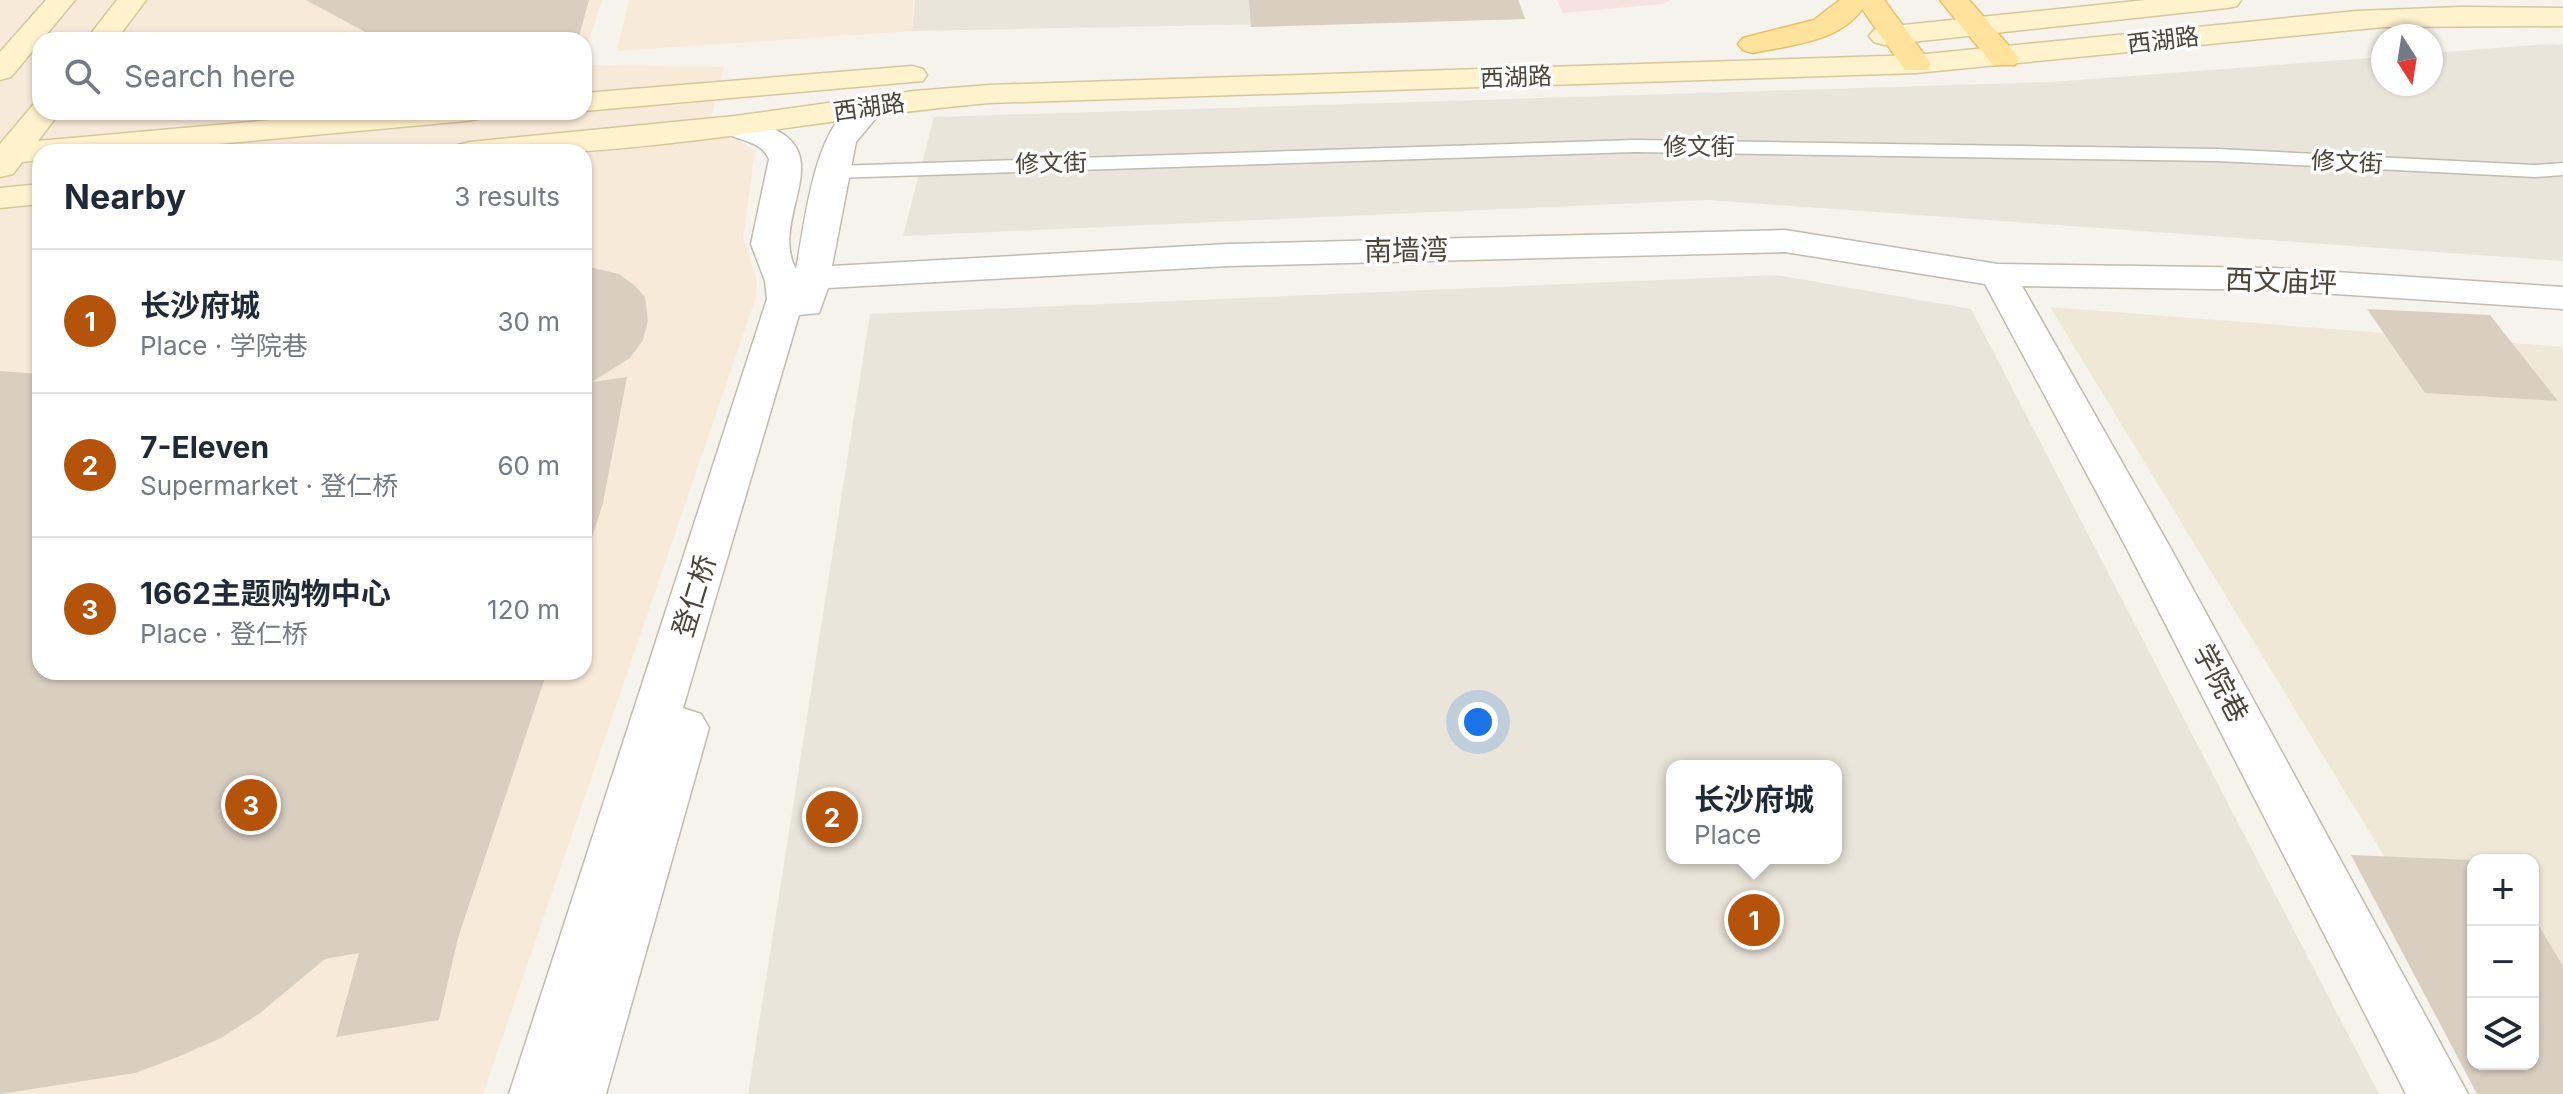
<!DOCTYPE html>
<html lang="en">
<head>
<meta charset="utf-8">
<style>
  :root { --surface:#fff; --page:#f2f2f3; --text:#1f2937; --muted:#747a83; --line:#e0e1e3; --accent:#b45309 }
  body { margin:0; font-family:Inter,"Noto Sans SC",sans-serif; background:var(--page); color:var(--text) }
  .controls { position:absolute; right:24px; bottom:24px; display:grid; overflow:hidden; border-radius:16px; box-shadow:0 2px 6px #0004 }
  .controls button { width:72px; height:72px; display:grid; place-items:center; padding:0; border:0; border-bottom:2px solid var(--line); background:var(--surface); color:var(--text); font:40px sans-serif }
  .compass { position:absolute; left:2371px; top:24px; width:72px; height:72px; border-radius:50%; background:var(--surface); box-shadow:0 2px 6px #0004; rotate:168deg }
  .you { position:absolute; left:1478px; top:722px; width:28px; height:28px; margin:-20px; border:6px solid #fff; border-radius:50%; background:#1a73e8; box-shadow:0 0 0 12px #1a73e833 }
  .badge { display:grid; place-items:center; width:52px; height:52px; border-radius:50%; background:var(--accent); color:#fff; font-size:26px; font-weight:700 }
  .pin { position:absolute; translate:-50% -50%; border:4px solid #fff; box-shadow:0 2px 8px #0006 }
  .popup { position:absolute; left:1666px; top:760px; width:176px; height:104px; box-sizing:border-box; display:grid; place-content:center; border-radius:16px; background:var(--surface); filter:drop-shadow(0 2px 6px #0005); font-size:26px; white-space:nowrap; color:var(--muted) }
  .popup b { font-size:30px; color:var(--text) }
  .popup::after { content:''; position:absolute; left:50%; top:100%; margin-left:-16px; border:16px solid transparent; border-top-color:var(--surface) }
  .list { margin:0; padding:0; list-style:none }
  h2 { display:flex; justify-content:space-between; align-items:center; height:104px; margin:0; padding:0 32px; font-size:34px }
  h2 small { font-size:26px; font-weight:400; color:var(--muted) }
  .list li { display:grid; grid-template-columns:52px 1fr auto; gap:24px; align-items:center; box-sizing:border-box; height:144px; padding:0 32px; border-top:2px solid var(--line) }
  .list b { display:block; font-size:30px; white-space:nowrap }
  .list p { margin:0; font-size:26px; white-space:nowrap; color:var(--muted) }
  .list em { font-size:26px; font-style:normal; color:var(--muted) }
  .icon { flex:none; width:44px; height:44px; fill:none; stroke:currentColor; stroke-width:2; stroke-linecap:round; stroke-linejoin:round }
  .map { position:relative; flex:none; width:2563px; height:1094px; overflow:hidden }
  .search { position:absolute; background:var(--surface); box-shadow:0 2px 6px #0004; left:32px; top:32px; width:560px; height:88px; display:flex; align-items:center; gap:20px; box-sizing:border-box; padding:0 28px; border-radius:24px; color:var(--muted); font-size:30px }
  .panel { position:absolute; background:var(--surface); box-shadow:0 2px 6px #0004; left:32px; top:144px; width:560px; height:536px; border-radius:24px }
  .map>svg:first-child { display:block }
</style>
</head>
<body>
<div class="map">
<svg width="2563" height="1094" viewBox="0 0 2563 1094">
  <rect width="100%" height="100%" fill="#f6f3ec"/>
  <path fill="#eae5da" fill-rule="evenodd" d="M915,0h604l6,19 -613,12z
    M2550,44l13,1v216l-856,-61 -804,36 31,-119 1117,-35 332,-25v27h48v-31z
    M1776,275l195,34 408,785h-1631l122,-780zM1672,766h164v92h-164z"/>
  <path fill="#f7ead8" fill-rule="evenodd" d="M0,0h602l-18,55v-15h-544v72h544v-47l140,2 -14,55 45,29 -12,87 14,43 -1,16 -273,797h-483zM40,152h544v520h-544z
    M629,0h284l-1,31 -295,20z"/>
  <path fill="#efe8d6" d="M2050,307l513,40v747l-30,-30v-204h-60v142z"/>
  <path fill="#f6e3e0" d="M1557,0h113l-7,4 -100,9z"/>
  <path fill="#d8cfc1" d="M306,0h283l-11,40h-198z
    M1249,0h269l7,19 -274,8z
    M584,266l35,8 15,11 11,12 3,24 -5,19 -13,18 -38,24 35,-5 -24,126 -18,56z
    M2367,309l123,6 68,86 -133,-8z
    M0,371l40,3v298h507l-89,266 -19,82 -103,17 23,-84 -34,6 -65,54 -39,25 -46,20 -40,15 -135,21z
    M2351,855l122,5v204h60v-148l30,50v128h-86z"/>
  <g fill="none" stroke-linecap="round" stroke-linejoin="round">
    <defs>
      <path id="lane" d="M1635,140l582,9 318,16 28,-2v12l-28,2 -318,-16 -582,-9 -800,26 -10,-6 10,-6z"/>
      <path id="street" d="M870,97l11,2 5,7 -30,36 -24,124 396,-22 557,-14 213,34 277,4 288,19v22l-288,-19 -253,-4 148,261 298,547h-62l-280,-547 -141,-263 -200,-32 -557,14 -400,22 -9,25 -20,2 -116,393 18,6 8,14 -103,366h-97l258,-795 -2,-18 -14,-37 18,-85c-9,-22 -38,-16 -50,-33l5,-7c15,-3 28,1 42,7 75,26 2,93 30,143 10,-48 18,-159 74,-172z"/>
      <path id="secondary" d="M46,0h29l-64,77 -11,3v-28z
        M117,0h29l-30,40h-30z
        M2146,0h95l-4,6 -10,2 -343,37 -10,-3 -5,-6 5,-6 10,-3z
        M2460,7l103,1v18l-180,1 -467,46 -927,30c-140,12 -278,41 -419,49 -39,2 -78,0 -116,0l4,-7 12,-3 265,-26 179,-25 75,-6 927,-30 441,-44z
        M912,66l11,3 4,6 -4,6 -339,30v-18z
        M40,104v8h20l-22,29 323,-29h121l-5,7 -11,2 -336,31h-90v8l-18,2 -9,12 -13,3v-33l33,-39z
        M40,184v20l-40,4v-20z"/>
      <path id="primary" d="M1840,0h44l47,64 -4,6h-22l-43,-61c-22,33 -73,36 -109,44l-10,-3 -5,-6 5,-6 71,-18z
        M1940,0h29l46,53 4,6 -4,6h-22z"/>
    </defs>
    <use href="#lane" stroke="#c2bbae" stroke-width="3"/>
    <use href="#street" stroke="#c2bbae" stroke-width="3"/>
    <use href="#secondary" stroke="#d6c79b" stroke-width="3"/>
    <use href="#primary" stroke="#e6c16a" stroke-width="3"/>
    <use href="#lane" fill="#fff" fill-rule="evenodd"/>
    <use href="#street" fill="#fff" fill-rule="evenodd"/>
    <use href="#secondary" fill="#fff3cd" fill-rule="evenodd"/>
    <use href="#primary" fill="#ffe39c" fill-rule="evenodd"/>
  </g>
  <g text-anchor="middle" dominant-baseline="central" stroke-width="7" stroke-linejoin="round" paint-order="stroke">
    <g font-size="24" fill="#4b4439" stroke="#fff">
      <text transform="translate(2163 40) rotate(-7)">西湖路</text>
      <text transform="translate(1516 77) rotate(-2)">西湖路</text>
      <text transform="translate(869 107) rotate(-8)">西湖路</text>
      <text x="1699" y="146">修文街</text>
      <text transform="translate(2347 162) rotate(3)">修文街</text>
      <text transform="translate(1051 163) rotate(-1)">修文街</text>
    </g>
    <g font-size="28" fill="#4b4439" stroke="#fff">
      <text transform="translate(1406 250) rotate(-1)">南墙湾</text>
      <text transform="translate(2281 281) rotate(2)">西文庙坪</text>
      <text transform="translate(694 596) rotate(-73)">登仁桥</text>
      <text transform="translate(2221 683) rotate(62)">学院巷</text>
    </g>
  </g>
</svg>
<div class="controls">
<button>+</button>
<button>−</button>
<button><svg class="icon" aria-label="layers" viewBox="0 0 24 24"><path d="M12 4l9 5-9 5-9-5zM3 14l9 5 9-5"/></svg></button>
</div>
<svg class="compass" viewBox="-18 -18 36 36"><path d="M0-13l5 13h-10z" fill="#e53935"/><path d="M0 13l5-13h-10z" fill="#747a83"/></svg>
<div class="you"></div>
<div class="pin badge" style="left:1754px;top:920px">1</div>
<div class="popup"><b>长沙府城</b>Place</div>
<div class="pin badge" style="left:832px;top:817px">2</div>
<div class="pin badge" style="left:251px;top:805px">3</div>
<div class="search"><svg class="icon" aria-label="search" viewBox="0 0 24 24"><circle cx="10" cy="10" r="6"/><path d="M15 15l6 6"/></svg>Search here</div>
<section class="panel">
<h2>Nearby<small>3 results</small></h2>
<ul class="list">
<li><span class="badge">1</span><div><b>长沙府城</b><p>Place · 学院巷</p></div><em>30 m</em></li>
<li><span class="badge">2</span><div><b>7-Eleven</b><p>Supermarket · 登仁桥</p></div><em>60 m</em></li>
<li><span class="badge">3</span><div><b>1662主题购物中心</b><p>Place · 登仁桥</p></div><em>120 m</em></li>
</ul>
</section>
</div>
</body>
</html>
